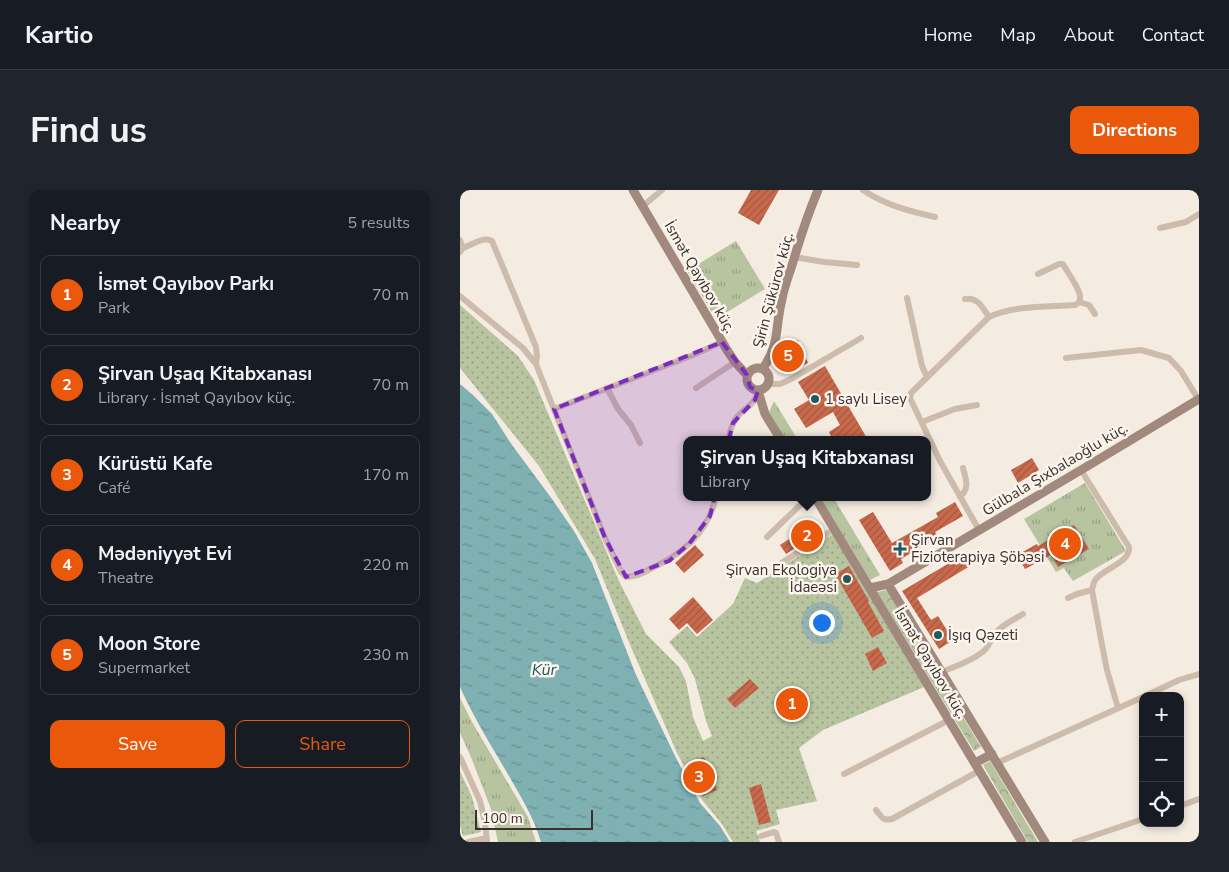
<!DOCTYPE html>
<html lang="en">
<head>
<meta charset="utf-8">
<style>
  :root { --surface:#171b24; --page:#20242c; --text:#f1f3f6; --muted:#9ea1a6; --line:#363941; --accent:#ea580c }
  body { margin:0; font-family:"Nunito Sans",sans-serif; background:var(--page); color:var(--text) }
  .controls { position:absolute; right:15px; bottom:15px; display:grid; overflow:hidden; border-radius:10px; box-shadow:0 2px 8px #0003 }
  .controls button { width:45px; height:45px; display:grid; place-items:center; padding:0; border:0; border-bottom:1px solid var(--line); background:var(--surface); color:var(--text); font:25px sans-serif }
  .scale { position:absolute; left:15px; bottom:12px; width:118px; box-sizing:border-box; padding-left:5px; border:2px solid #3b302b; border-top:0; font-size:14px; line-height:18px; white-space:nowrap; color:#3b302b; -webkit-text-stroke:4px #fbf5ee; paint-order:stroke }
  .you { position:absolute; left:361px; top:432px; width:18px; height:18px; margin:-12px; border:4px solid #fff; border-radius:50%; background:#1a73e8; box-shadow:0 0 0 8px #1a73e833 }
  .badge { display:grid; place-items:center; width:32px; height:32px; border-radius:50%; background:var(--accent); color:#fff; font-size:16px; font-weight:700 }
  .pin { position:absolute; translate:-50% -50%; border:2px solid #fff; box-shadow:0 1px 5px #0006 }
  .popup { position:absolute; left:223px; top:246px; width:248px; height:65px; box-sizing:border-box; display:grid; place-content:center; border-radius:10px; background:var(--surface); filter:drop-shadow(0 1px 4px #0005); font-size:16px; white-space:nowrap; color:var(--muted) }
  .popup b { font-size:19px; color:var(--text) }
  .popup::after { content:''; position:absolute; left:50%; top:100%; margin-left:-10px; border:10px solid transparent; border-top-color:var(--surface) }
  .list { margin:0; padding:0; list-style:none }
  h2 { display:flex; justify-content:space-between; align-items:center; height:65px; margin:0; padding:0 20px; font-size:21px }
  h2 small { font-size:16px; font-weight:400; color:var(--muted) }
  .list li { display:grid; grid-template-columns:32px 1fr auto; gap:15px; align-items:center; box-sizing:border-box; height:80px; margin:0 10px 10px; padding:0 10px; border:1px solid var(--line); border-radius:10px }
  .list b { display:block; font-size:19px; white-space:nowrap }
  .list p { margin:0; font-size:16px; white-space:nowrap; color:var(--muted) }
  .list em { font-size:16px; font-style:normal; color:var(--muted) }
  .actions { display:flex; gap:10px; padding:15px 20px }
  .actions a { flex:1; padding:11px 0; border:1px solid var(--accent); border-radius:10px; text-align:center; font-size:18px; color:var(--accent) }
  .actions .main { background:var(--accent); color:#fff }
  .icon { flex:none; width:28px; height:28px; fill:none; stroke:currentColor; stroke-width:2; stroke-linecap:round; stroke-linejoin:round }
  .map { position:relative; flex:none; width:739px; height:652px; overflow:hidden; border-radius:10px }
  header { display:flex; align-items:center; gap:30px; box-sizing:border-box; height:70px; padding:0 25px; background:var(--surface); border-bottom:1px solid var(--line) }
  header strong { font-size:24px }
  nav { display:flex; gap:28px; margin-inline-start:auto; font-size:18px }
  .intro { display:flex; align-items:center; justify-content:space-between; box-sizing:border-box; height:120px; padding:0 30px }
  h1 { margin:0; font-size:35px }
  .button { padding:12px 22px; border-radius:10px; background:var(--accent); color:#fff; font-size:18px; font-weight:700 }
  main { display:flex; gap:30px; padding:0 30px }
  aside { flex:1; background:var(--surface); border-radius:10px; box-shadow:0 2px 8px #0003 }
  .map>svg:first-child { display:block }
</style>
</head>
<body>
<header>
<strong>Kartio</strong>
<nav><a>Home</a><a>Map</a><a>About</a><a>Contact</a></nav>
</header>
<div class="intro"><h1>Find us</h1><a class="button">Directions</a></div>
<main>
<aside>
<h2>Nearby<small>5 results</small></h2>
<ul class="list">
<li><span class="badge">1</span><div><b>İsmət Qayıbov Parkı</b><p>Park</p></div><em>70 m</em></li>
<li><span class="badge">2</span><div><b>Şirvan Uşaq Kitabxanası</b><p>Library · İsmət Qayıbov küç.</p></div><em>70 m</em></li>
<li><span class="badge">3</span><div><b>Kürüstü Kafe</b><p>Café</p></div><em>170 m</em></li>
<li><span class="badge">4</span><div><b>Mədəniyyət Evi</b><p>Theatre</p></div><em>220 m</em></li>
<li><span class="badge">5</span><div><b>Moon Store</b><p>Supermarket</p></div><em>230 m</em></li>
</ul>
<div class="actions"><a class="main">Save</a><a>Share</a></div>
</aside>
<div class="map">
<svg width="739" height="652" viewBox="0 0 739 652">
  <defs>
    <pattern id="grass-tufts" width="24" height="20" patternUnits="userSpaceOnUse" patternTransform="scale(1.25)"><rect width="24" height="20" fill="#b8c4a0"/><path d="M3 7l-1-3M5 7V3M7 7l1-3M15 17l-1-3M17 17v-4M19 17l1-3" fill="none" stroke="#97a083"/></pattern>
    <pattern id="forest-crowns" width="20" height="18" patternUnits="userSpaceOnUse" patternTransform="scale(1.25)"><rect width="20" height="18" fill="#b8c4a0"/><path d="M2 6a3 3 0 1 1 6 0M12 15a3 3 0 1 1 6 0" fill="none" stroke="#97a083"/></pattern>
    <pattern id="park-dots" width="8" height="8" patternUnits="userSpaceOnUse" patternTransform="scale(1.25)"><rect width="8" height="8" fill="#b8c4a0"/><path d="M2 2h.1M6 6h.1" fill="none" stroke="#97a083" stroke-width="1.8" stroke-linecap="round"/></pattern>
    <pattern id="water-ripples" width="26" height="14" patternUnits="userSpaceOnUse" patternTransform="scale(1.25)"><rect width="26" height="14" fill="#7fb0b2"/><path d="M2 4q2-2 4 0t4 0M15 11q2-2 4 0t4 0" fill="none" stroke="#699091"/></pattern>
    <pattern id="building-hatch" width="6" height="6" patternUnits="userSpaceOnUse" patternTransform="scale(1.25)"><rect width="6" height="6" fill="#c8694b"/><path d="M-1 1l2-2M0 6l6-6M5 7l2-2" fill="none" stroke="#a4573f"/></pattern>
  </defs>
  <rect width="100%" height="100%" fill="#f4ebe1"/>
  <path fill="url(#grass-tufts)" d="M276,51l29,48 -49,30 -29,-48z
    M314,211l24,39h-13l-16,-28z
    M625,293l41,68 -53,30 -9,-13 -8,4 -32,-53z
    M360,307h13l47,78 -10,5z
    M0,508l12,24 56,95 8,25h-38l-7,-33 -20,-52 -11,-24z"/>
  <path fill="url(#forest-crowns)" d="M427,400l94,157 -7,4 -97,-159z
    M530,571l48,81h-10l-45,-77z"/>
  <path fill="url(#park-dots)" d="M0,115l58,51 16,24 84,199 28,55 33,33 7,14 7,36 10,24 9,-5 -6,-15 -11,-42 -8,-16 -18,-21 18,-16 10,11 36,-33 12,-26 12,5 76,-49 91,153 -101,43 -24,18 18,53 -41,9 4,14 -24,7 4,11h-27l-11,-18 -19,-23 -26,-48 -46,-106 -36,-88 -56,-93 -79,-98z
    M0,581l12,26 9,35 -18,4 -3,-10z"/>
  <path fill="url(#water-ripples)" d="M0,194l13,11 19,19 20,31 40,54 22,32 18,32 44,112 40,83 24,45 20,23 10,16h-189c-7,-24 -20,-45 -32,-66 -17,-29 -35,-58 -49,-89z"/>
  <path fill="url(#building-hatch)" d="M291,0h28l-20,35 -21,-12z
    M338,150l10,23 -20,9 -5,-14v-12z
    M365,176l43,74h-35l-4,-8 11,-7 -7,-13 -27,16 -12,-19 15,-9 -11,-18z
    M572,268l7,12 -21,13 -7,-13z
    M495,312l8,14 -28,16 3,5 -37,22 2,4 -13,8 -31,-51 14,-8 19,31 46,-26 -2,-4z
    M356,331l6,10 -36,23 -6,-9z
    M614,335l15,24 -31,18 -7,-12 -26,14 -8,-14 20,-11 1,2z
    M235,355l9,10 -20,18 -9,-10z
    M508,362l7,11 -58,35 14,22 7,-4 15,24 -14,9 -37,-58z
    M389,376l20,35 -1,1 16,29 -12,7 -37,-64z
    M233,407l20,23 -16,14 -10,-11 -8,7 -10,-11z
    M418,457l9,16 -14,8 -8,-17z
    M290,489l9,9 -24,20 -8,-9z
    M244,567l4,9 -7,3 7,15 6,-2 3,8 -14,6 -14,-33z
    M301,594l10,38 -12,3 -10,-37z"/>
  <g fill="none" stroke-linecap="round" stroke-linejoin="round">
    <path stroke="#cdbbac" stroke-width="6" d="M403,0c22,15 46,21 72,27
      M183,16l19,-16
      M700,38l26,-6 13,-8
      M0,50l3,8 -3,4
      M3,58c9,-3 20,-12 29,-7l44,106 1,9 -1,8
      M334,67l30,5 33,3
      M0,106l63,52 13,16 69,174 16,34 5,5c10,0 17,-4 26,-9 31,-14 56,-36 64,-71
      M447,108l15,68 5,11
      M505,109c13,-2 17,8 24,18
      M619,112l10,3 6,9
      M606,168l75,-8 28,8 12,13 17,28
      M309,194h11l13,-6 68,-40
      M147,198l11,21 13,16 9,18
      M236,198l39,-26
      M94,219l139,-54 29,-13
      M462,232l33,-13 22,-4
      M268,250c2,-8 4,-17 9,-23 9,-11 16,-10 21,-25
      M621,280l48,77c2,15 -24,21 -33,32 -3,3 -3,7 -4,11l10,55 5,25 11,38
      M500,307c10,-9 6,-17 3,-29
      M519,340l-39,-69 -30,-63 1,-5 78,-76c26,-12 59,-10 86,-12 3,-2 5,-2 5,-7 1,-8 -13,-26 -17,-34h-4l-21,10
      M307,347l32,-31 15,-9
      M320,374l54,-35
      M608,408l9,-4 15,-4
      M482,482c13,-6 28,-10 39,-19 9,-5 9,-15 16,-22 7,-7 18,-12 26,-17
      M685,506l34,-16 20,-6
      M0,567l20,44 5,21 2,20
      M537,573l146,-66
      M384,584l105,-54
      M720,616l19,-7
      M416,620c6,7 6,11 16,9l87,-48
      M301,646l13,-4 2,1 3,9
      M8,652l19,-4
      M615,652l68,-23"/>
    <path stroke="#a18a7d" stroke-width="9" d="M173,0l94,160 8,12 12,13
      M287 189a11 11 0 1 1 22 0a11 11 0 1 1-22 0Z
      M303,178c17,-23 12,-42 19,-69 2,-12 7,-24 11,-37 7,-24 15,-48 25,-72
      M298,201l7,23 16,26
      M355,307l207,345
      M428,394l157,258
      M410,398l18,-4 193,-114 118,-71
      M515,573l17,-9"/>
  </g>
  <path fill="#7b2cbf" fill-opacity="0.2" stroke="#7b2cbf" stroke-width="4" stroke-dasharray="10 6" stroke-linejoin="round" d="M262,152l25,33 3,12 8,4 -3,9 -22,23 -23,93 -21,28 -20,17 -43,16 -21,-39 -51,-129z"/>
  <g fill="#1f5a5e" stroke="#fbf5ee" stroke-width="2">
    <circle cx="355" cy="209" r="5"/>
    <path d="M437.5 351.5h5v5h5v5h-5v5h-5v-5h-5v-5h5z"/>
    <circle cx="387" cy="389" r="5"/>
    <circle cx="478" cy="445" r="5"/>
  </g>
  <g text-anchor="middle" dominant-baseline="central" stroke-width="5" stroke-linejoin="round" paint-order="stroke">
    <g font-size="15" fill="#3b302b" stroke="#fbf5ee">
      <text transform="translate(240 87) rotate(60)">İsmət Qayıbov küç.</text>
      <text transform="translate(313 100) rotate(-75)">Şirin Şükürov küç.</text>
      <text transform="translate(595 279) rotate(-31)">Gülbala Şıxbalaoğlu küç.</text>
      <text transform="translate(471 473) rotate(59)">İsmət Qayıbov küç.</text>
    </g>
    <g font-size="15" fill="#3b302b" stroke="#fbf5ee" text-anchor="start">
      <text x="365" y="209">1 saylı Lisey</text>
      <text x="451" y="350">Şirvan<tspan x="451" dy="17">Fizioterapiya Şöbəsi</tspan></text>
      <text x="377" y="380" text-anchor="end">Şirvan Ekologiya<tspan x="377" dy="17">İdaeəsi</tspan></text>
      <text x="488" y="445">İşıq Qəzeti</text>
    </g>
    <g font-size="16" font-style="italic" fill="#1f5a5e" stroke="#fbf5ee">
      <text x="84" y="480">Kür</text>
    </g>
  </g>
</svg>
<div class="controls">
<button>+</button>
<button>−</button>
<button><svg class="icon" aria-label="locate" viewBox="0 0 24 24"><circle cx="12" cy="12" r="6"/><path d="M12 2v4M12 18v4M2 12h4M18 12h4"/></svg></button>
</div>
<div class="scale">100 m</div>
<div class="you"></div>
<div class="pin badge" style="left:332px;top:514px">1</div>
<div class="pin badge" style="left:347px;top:346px">2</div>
<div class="popup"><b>Şirvan Uşaq Kitabxanası</b>Library</div>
<div class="pin badge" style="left:239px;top:587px">3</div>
<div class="pin badge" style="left:605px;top:354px">4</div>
<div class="pin badge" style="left:328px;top:166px">5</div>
</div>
</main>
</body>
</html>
